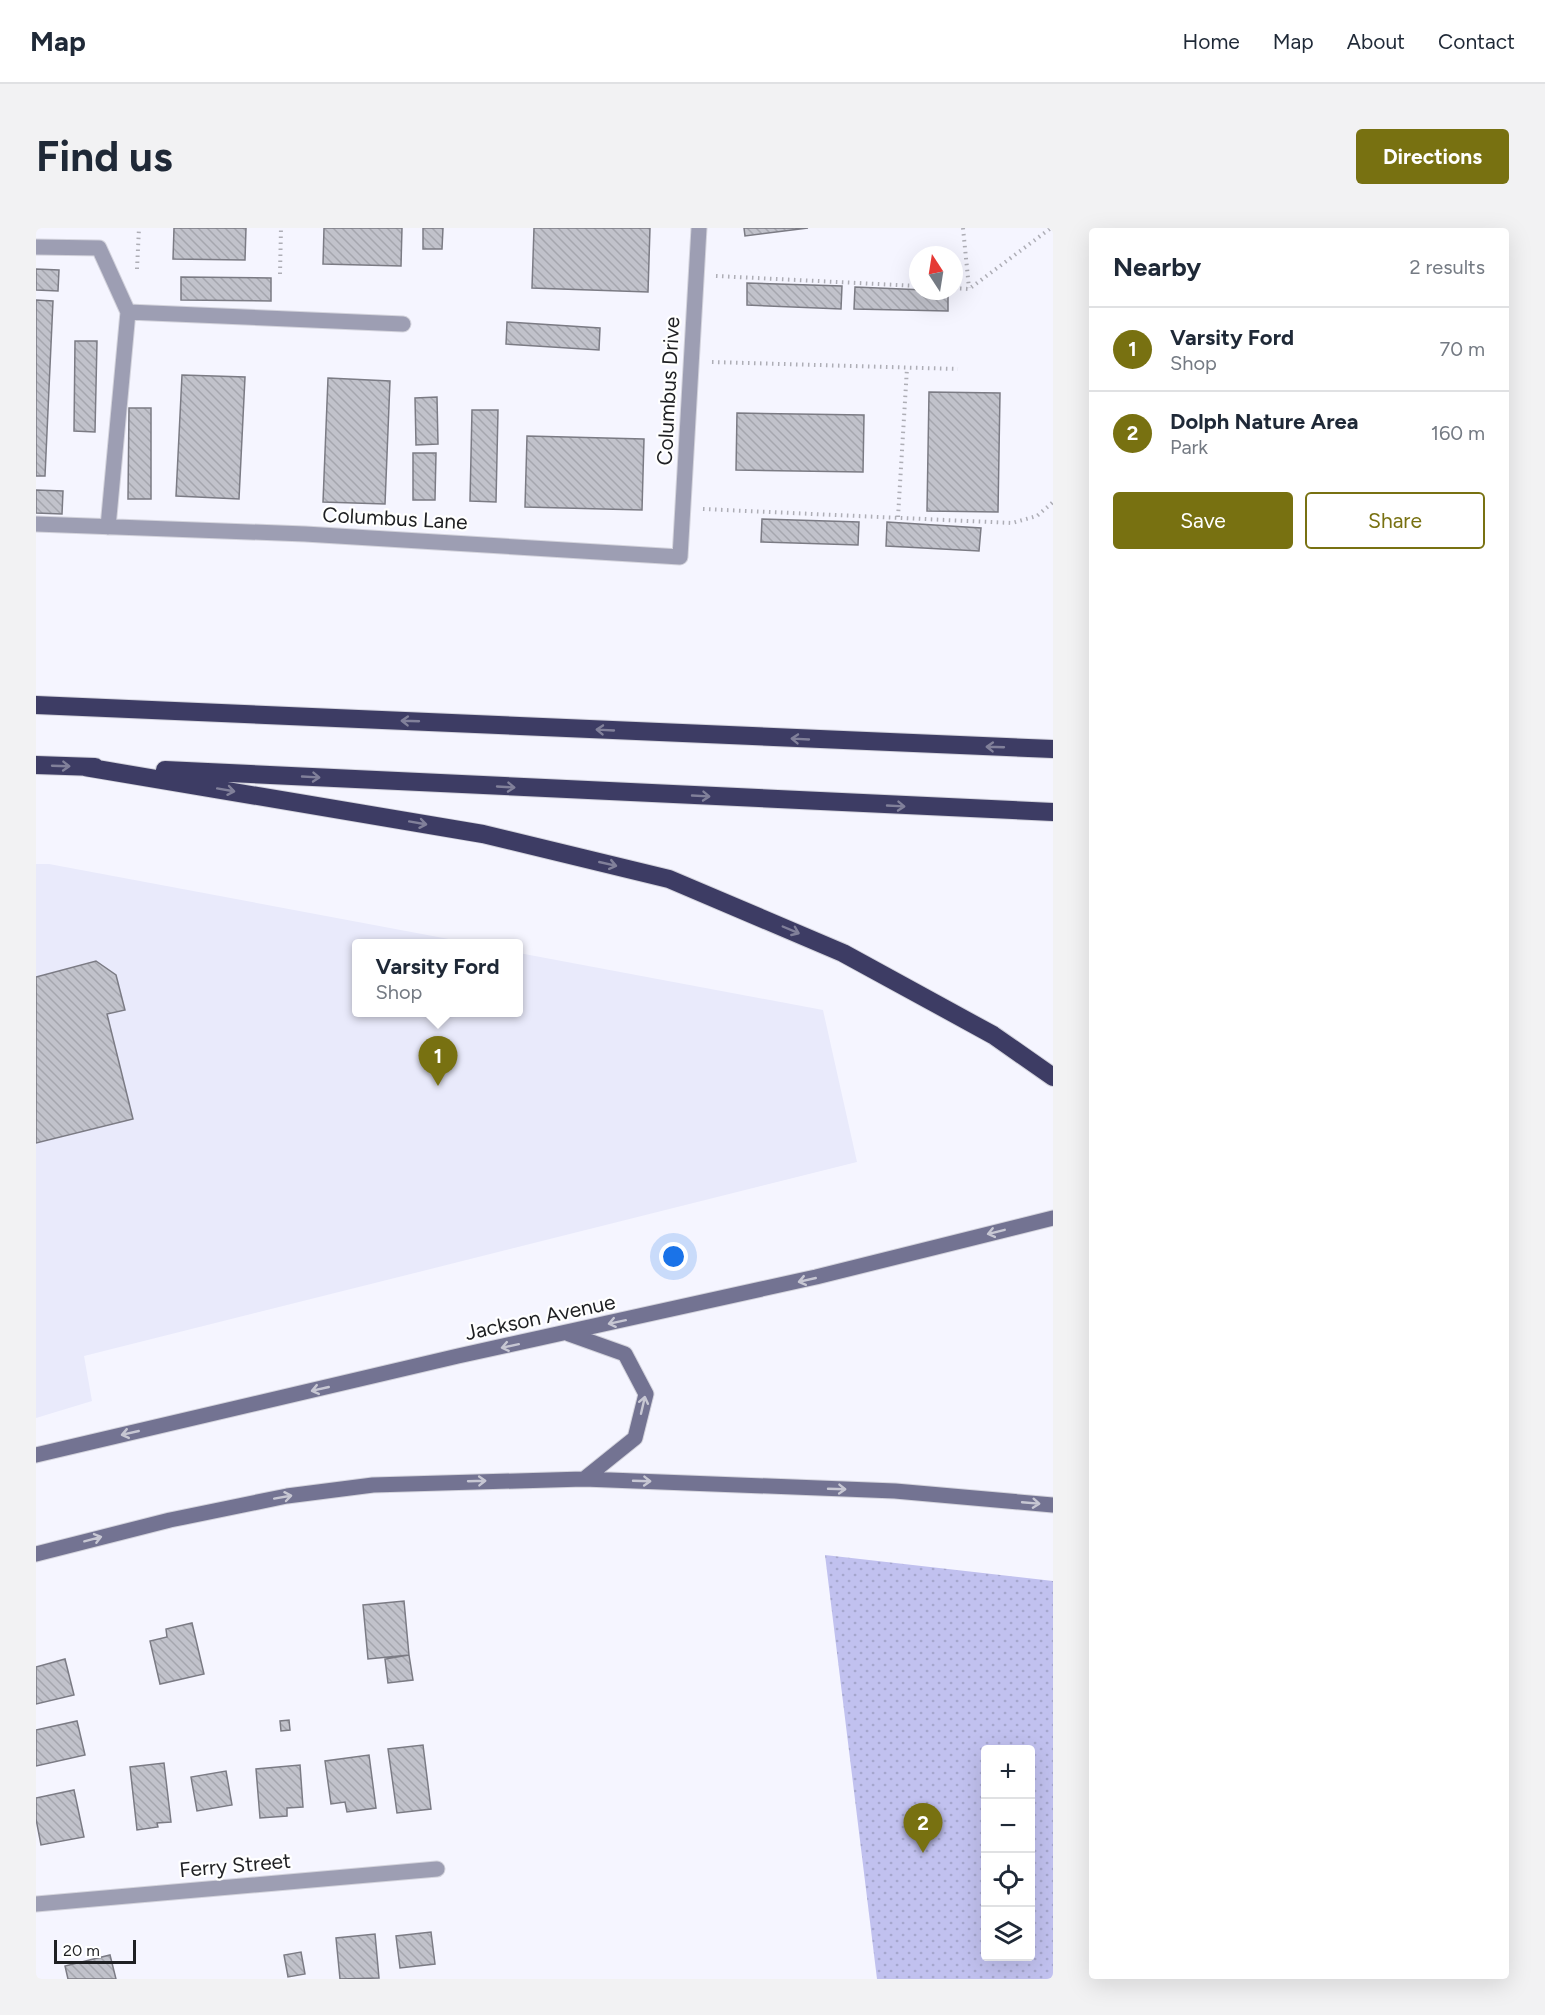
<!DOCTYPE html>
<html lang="en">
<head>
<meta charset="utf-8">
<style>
  :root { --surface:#fff; --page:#f2f2f3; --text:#1f2937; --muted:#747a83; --line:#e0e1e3; --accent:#787111 }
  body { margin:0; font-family:Figtree,sans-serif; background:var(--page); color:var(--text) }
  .controls { position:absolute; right:18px; bottom:18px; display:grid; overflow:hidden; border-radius:6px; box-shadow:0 6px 24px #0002 }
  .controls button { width:54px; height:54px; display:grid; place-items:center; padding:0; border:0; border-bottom:2px solid var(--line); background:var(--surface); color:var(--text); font:30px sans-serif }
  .compass { position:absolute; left:873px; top:18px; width:54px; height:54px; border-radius:50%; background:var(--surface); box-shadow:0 6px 24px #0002; rotate:348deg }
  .scale { position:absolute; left:18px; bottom:15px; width:82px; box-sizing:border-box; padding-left:6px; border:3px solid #1f2023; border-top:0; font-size:16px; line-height:21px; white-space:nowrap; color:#1f2023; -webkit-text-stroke:4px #fff; paint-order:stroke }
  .you { position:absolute; left:638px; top:1029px; width:21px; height:21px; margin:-15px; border:4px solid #fff; border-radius:50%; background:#1a73e8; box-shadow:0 0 0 9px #1a73e833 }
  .badge { display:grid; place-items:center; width:39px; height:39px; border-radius:50%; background:var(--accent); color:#fff; font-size:20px; font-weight:700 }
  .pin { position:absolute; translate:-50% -50px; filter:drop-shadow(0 2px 3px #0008) }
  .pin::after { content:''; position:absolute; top:32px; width:21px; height:18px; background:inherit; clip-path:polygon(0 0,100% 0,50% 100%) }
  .popup { position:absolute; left:316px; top:711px; width:171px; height:78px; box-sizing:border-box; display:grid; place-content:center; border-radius:6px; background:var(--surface); filter:drop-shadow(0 2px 4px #0005); font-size:20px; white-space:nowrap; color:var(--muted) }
  .popup b { font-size:22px; color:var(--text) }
  .popup::after { content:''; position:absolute; left:50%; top:100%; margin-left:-12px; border:12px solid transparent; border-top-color:var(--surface) }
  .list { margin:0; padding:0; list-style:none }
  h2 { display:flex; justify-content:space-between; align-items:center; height:78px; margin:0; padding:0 24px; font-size:26px }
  h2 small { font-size:20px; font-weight:400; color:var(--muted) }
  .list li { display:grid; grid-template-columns:39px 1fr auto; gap:18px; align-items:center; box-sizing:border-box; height:84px; padding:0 24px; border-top:2px solid var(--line) }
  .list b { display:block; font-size:22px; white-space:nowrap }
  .list p { margin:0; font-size:20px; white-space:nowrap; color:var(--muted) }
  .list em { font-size:20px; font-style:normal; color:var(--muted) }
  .actions { display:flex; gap:12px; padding:18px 24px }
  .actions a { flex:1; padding:14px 0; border:2px solid var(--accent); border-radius:6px; text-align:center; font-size:21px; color:var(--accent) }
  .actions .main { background:var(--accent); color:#fff }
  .icon { flex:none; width:33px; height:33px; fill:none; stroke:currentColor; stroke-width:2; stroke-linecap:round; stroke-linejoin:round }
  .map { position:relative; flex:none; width:1017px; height:1751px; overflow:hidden; border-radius:6px }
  header { display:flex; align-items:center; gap:36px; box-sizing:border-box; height:84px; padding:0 30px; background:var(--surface); border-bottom:2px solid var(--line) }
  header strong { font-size:28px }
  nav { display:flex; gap:33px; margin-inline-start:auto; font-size:21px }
  .intro { display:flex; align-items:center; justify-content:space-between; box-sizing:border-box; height:144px; padding:0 36px }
  h1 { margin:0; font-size:42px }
  .button { padding:15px 27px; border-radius:6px; background:var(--accent); color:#fff; font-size:21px; font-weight:700 }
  main { display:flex; gap:36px; padding:0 36px }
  aside { flex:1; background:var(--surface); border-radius:6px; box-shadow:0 6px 24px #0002 }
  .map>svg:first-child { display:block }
</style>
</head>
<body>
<header>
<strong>Map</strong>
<nav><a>Home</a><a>Map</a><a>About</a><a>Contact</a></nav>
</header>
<div class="intro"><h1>Find us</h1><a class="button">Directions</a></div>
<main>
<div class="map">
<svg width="1017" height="1751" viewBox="0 0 1017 1751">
  <defs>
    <pattern id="park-dots" width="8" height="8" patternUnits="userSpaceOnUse" patternTransform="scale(1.5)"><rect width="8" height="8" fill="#c1c1ef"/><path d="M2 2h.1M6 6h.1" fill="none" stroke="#a5a6cd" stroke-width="1.8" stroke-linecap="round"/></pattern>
    <pattern id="building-back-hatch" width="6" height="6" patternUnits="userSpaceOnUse" patternTransform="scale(1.5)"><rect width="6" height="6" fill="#c1c2cb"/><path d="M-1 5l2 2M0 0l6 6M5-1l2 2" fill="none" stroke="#a5a6ae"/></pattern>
  </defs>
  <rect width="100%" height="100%" fill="#f5f5ff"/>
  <path fill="#e9eafb" d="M0,636h13l421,79 -113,1v68h162v-59l304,57 34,152 -773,194 8,45 -56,17z"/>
  <path fill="url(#park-dots)" fill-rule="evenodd" d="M789,1327l228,26v398h-176zM950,1522h44v206h-44z"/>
  <path fill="url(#building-back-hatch)" stroke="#7b7b84" stroke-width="1.5" d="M138,0h72l-1,32 -72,-1z
    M288,0h78l-1,38 -78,-2z
    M387,0h20l-1,21h-19z
    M498,0h116l-2,64 -116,-4z
    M708,0h64l-63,8z
    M0,41l23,1 -1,21 -22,-1z
    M145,49l90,1v23l-90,-1z
    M711,55l95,3 -1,23 -94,-4z
    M819,59l93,4v20l-94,-2z
    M0,72l17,1 -8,175h-9z
    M471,94l93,6 -1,22 -93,-6z
    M39,113h22l-2,91 -21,-1z
    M146,147l63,2 -6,122 -63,-3z
    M292,150l62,3 -5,123 -62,-2z
    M893,164l71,1 -2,119 -71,-1z
    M401,169l1,47 -22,1 -1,-47z
    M93,180h22v91h-23z
    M436,182h26l-2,92 -26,-1z
    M701,185l127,2 -1,57 -127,-2z
    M491,208l117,3 -2,71 -117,-3z
    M377,225h23l-1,47h-22z
    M0,262l27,1 -1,23 -26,-1z
    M726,291l97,3 -1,23 -97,-3z
    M851,294l94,6 -2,23 -93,-5z
    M60,733l20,14 9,35 -18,4 26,105 -97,24v-166z
    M368,1373l5,54 -41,4 -5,-54z
    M156,1395l12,51 -44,10 -10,-43 17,-4 -1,-8z
    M373,1427l4,25 -25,3 -3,-24z
    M29,1431l9,36 -38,9v-37z
    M253,1492l1,10 -9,1 -1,-10z
    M41,1493l8,34 -49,11v-36z
    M387,1517l8,64 -34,4 -9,-64z
    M333,1527l7,53 -29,4 -2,-10 -14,2 -6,-43z
    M128,1535l7,59 -14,1 1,4 -21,3 -7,-63z
    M264,1537l3,42 -16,1v8l-27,2 -4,-49z
    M190,1543l6,34 -35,6 -6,-34z
    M38,1562l10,47 -43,8 -5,-26v-21z
    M395,1704l4,32 -35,4 -4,-32z
    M339,1706l4,44 -39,1 -4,-41z
    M265,1724l4,22 -17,3 -4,-22z
    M74,1727l6,24h-48l-3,-13z"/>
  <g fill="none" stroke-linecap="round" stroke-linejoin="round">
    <defs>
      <path id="street" d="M0,19l63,1 29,64 -20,215
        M92,84l275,12
        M0,296l269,10 375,23 19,-329
        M0,1676l401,-35"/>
      <path id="secondary" d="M533,1106l56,20 21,40 -11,44 -51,41
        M0,1227l422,-99 358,-79 237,-59
        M0,1326l134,-34 117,-24 86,-11 211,-6 311,12 158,14"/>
      <path id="highway" d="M0,477l1017,44
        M0,537l59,2
        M49,539l398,67 186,45 174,74 150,82 60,42
        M129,542l888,42"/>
    </defs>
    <use href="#street" stroke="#d3d3dc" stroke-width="17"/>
    <use href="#secondary" stroke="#d3d3dc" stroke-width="17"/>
    <use href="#highway" stroke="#d3d3dc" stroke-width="20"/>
    <path stroke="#aeaeb6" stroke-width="4" stroke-dasharray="1.5 4.5" stroke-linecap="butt" d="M927,0l6,60
      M101,41l2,-41
      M244,46l1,-46
      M680,48l202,10
      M918,60l15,1 82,-61
      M676,134l246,7
      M667,281l309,14 25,-7 16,-14
      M862,289l9,-149"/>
    <use href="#street" stroke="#9d9eb3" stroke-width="15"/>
    <use href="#secondary" stroke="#737392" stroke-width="15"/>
    <use href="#highway" stroke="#3d3c64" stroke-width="18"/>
  </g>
  <defs><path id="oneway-shaft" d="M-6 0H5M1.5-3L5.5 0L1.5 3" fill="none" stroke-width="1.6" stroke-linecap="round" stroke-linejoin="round" transform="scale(1.5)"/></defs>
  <g stroke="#81809a">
    <use href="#oneway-shaft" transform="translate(374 493) rotate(-178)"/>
    <use href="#oneway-shaft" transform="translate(569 502) rotate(-177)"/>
    <use href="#oneway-shaft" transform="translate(764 511) rotate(-177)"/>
    <use href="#oneway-shaft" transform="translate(959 519) rotate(-178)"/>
    <use href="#oneway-shaft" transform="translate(25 538) rotate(2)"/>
    <use href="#oneway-shaft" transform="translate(275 549) rotate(3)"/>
    <use href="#oneway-shaft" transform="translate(470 559) rotate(3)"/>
    <use href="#oneway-shaft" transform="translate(190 562) rotate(10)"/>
    <use href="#oneway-shaft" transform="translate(665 568) rotate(3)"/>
    <use href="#oneway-shaft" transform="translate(860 578) rotate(3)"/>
    <use href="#oneway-shaft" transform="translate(382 595) rotate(10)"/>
    <use href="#oneway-shaft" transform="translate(572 636) rotate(13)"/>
    <use href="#oneway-shaft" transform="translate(755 702) rotate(23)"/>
  </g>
  <g stroke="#c7c7d3">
    <use href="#oneway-shaft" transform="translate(960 1004) rotate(166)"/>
    <use href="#oneway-shaft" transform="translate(771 1052) rotate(167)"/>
    <use href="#oneway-shaft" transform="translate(581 1094) rotate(168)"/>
    <use href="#oneway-shaft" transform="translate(474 1118) rotate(168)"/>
    <use href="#oneway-shaft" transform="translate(284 1161) rotate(167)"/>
    <use href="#oneway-shaft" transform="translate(607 1177) rotate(-77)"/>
    <use href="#oneway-shaft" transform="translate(94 1205) rotate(167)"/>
    <use href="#oneway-shaft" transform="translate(441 1253) rotate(-2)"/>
    <use href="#oneway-shaft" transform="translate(606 1253) rotate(2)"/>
    <use href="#oneway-shaft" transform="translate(801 1261) rotate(2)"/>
    <use href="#oneway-shaft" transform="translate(247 1269) rotate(-10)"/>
    <use href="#oneway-shaft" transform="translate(995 1275) rotate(5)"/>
    <use href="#oneway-shaft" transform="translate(57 1311) rotate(-15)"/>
  </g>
  <g text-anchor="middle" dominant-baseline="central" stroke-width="4.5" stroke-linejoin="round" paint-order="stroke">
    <g font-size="21" fill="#1f2023" stroke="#fff">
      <text transform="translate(632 163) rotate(-87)">Columbus Drive</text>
      <text transform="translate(359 290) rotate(3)">Columbus Lane</text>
      <text transform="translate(504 1089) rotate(-12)">Jackson Avenue</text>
      <text transform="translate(199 1637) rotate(-5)">Ferry Street</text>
    </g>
  </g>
</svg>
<div class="controls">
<button>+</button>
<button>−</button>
<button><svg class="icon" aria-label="locate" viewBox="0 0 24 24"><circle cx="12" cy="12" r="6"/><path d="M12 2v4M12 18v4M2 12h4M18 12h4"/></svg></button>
<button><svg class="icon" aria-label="layers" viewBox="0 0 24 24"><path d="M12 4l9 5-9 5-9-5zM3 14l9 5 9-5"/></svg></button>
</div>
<svg class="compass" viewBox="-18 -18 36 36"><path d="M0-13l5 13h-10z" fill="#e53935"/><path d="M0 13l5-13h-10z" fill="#747a83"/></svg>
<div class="scale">20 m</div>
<div class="you"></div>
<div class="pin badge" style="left:402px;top:858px">1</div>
<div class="popup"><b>Varsity Ford</b>Shop</div>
<div class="pin badge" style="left:887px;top:1625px">2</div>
</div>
<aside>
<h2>Nearby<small>2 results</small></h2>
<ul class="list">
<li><span class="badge">1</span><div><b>Varsity Ford</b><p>Shop</p></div><em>70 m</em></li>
<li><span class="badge">2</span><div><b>Dolph Nature Area</b><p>Park</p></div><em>160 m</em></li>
</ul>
<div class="actions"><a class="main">Save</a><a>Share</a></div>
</aside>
</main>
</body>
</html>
